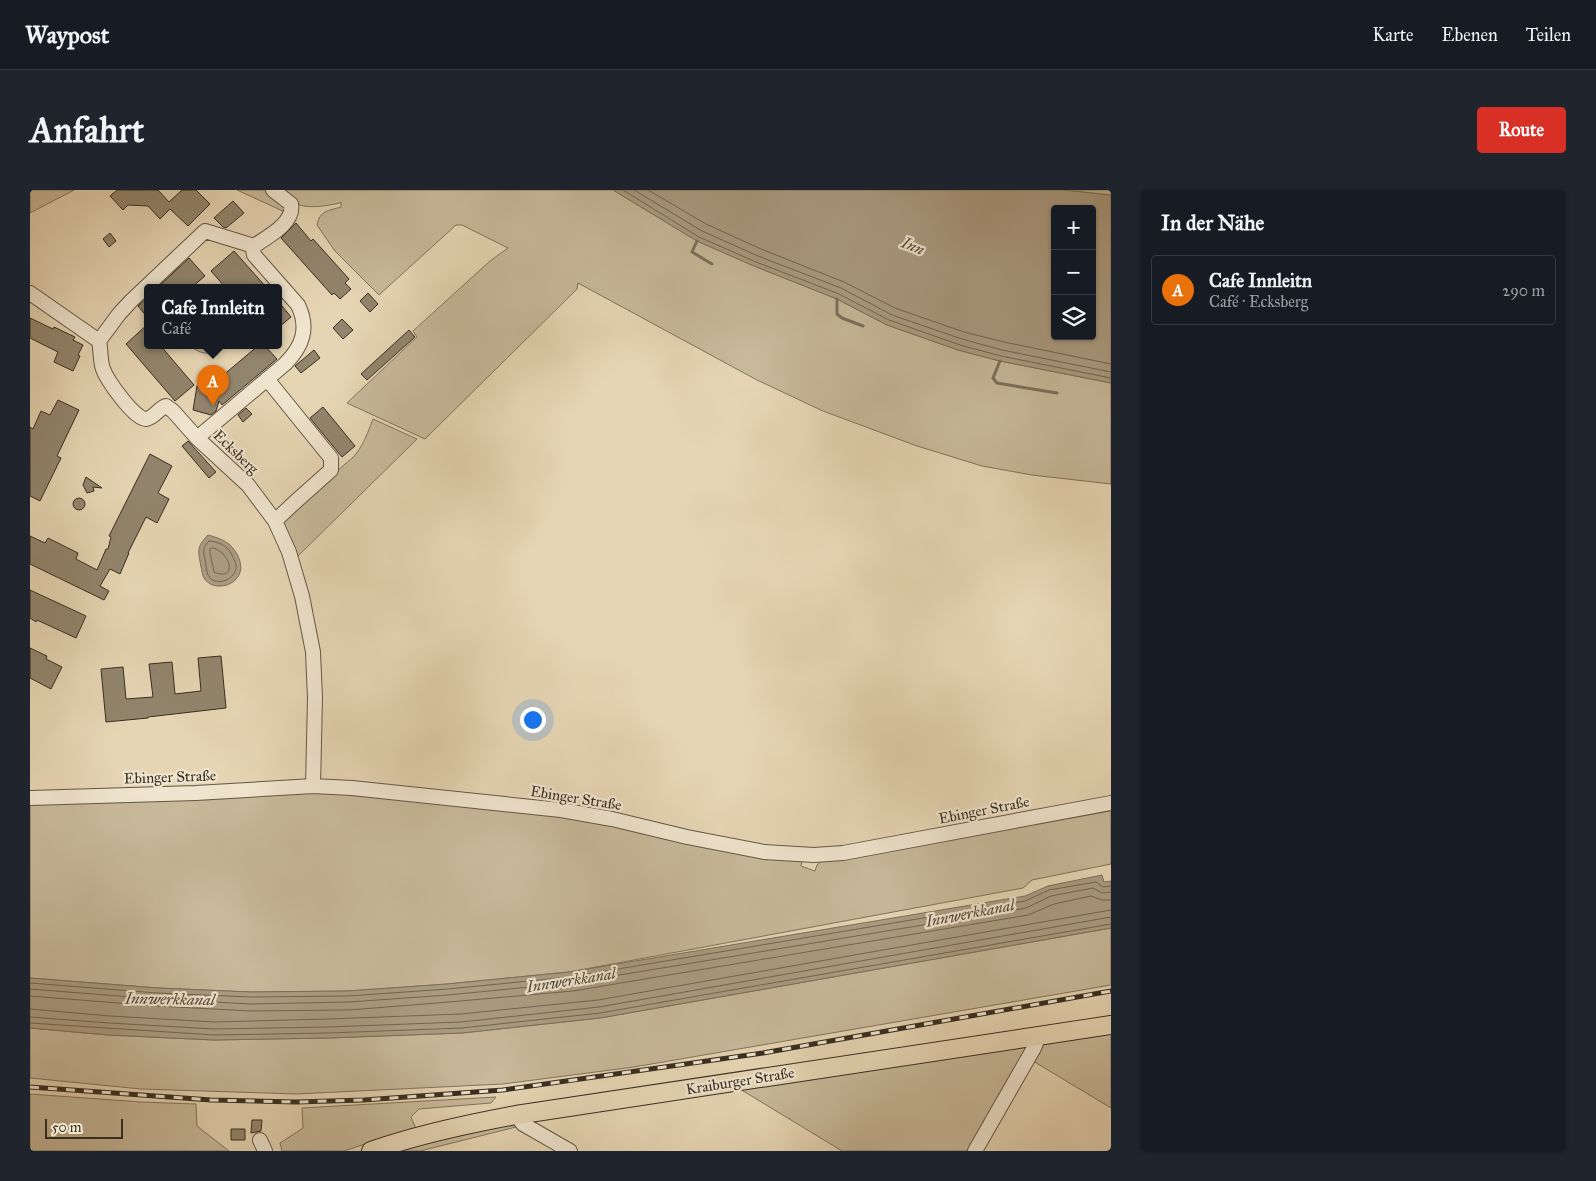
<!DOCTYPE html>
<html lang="de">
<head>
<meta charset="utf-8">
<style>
  :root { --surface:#171b24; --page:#20242c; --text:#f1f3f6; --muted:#9ea1a6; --line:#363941; --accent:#d93025 }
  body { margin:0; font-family:"IM FELL Great Primer",serif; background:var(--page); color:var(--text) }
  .controls { position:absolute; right:15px; top:15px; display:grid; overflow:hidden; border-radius:5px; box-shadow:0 1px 4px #0004 }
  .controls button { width:45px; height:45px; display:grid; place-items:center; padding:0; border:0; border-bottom:1px solid var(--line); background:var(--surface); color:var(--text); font:25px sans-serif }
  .scale { position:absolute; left:15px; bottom:12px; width:78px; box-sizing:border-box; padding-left:5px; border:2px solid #382e22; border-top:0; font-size:14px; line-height:18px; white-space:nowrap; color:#382e22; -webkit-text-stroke:4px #efe4ce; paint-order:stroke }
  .you { position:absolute; left:502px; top:529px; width:18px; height:18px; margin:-12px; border:4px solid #fff; border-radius:50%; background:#1a73e8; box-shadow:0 0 0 8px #1a73e833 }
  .badge { display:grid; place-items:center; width:32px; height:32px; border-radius:50%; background:var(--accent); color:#fff; font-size:16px; font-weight:700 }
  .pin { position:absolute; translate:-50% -41px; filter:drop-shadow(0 1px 2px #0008) }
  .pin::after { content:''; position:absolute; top:26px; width:18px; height:15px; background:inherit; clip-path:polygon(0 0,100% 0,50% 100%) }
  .popup { position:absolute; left:114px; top:94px; width:138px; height:65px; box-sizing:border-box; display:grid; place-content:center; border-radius:5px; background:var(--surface); filter:drop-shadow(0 1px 4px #0005); font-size:16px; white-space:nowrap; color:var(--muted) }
  .popup b { font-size:19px; color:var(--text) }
  .popup::after { content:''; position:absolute; left:50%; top:100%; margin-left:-10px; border:10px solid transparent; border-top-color:var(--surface) }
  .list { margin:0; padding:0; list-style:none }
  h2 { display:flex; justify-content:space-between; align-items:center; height:65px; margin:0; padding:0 20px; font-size:21px }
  h2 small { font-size:16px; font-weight:400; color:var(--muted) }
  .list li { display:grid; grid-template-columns:32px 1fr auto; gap:15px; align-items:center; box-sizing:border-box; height:70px; margin:0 10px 10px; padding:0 10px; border:1px solid var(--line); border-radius:5px }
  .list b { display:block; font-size:19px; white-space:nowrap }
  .list p { margin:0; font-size:16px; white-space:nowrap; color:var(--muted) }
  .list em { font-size:16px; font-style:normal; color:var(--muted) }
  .icon { flex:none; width:28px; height:28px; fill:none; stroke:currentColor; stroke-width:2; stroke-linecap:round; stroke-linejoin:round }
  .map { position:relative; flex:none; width:1081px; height:961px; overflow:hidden; border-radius:5px }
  header { display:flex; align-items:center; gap:30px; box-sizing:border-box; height:70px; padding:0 25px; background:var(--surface); border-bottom:1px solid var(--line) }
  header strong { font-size:24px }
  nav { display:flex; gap:28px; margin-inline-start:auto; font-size:18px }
  .intro { display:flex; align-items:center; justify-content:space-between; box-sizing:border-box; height:120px; padding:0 30px }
  h1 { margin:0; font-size:35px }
  .button { padding:12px 22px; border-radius:5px; background:var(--accent); color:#fff; font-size:18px; font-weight:700 }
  main { display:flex; gap:30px; padding:0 30px }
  aside { flex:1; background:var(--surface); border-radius:5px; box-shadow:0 1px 4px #0004 }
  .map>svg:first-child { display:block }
</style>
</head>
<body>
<header>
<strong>Waypost</strong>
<nav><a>Karte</a><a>Ebenen</a><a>Teilen</a></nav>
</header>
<div class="intro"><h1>Anfahrt</h1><a class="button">Route</a></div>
<main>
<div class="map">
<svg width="1081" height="961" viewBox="0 0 1081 961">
  <rect width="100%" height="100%" fill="#e6d5b3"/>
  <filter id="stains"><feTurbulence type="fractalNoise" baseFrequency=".004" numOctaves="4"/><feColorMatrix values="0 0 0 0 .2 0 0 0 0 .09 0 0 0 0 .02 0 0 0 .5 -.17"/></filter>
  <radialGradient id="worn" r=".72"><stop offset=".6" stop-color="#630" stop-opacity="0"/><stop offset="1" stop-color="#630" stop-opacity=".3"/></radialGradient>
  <path fill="#c8b99a" stroke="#80745e" d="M0,0h44l-44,23z
    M207,0h32l16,12 2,11z
    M246,0h337l84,51 57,25 83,33 50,26 71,25 42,11 111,22v101l-79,-9 -50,-9 -65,-20 -94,-35 -66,-31 -179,-97 -1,6 -152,150 -78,-36 70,-66 -4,-6 77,-70 18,-13 -46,-23h-6l-77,70 -44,-44 -18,-26c3,-15 11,-14 24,-18v-5l-1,1c-15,3 -34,7 -48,-1 -6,-3 -11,-8 -16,-12z
    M1033,0h48v5z
    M160,155h35c-9,11 -25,11 -35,0z
    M343,229l44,20 -122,120 -15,-35 65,-60c16,-11 21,-27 28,-45z
    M278,600l251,24 240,44 3,3 -1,5 14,5 2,-6 5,-4 289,-53v56l-79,16 -9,8 -454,84 -122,12 -99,7 -97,1 -93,-4 -128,-10v-175z
    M1081,738v57l-477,82 -131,17 -207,10 -155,-5 -111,-11v-50l78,7 106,5 114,-2 134,-5 138,-15z
    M1081,842v76l-83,-50 5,-9 13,-8z
    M1000,853l-59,108h-129l-107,-65z
    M0,904l111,8 55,2 1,22 32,25h-199z
    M466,907l-5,6 -72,6 -8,8 5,12 -36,10 -36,12h-62l-2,-8 23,-15 -1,-20z
    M481,932l9,4 -100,25h-28z"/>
  <path fill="#ab9c82" stroke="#7d705c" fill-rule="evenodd" d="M583,0h450l48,5v188l-111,-22 -42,-11 -71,-25 -50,-26 -83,-33 -57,-25zM1025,19h37v127h-37z
    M178,345c14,4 23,7 30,21 13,28 -24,39 -34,22 -2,-3 -2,-8 -3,-11 -3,-17 -5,-19 7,-32z
    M1072,685l2,7 7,-1v47l-511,90 -138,15 -134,5 -114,2 -106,-5 -78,-7v-50l128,10 93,4 97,-1 99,-7 122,-12 456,-76 23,-10z"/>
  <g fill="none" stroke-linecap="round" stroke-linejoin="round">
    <path stroke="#726552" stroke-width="1" d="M593,0l76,47 57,25 83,32 50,26 71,25 41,11 110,22
      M604,0l68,41 56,25 83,32 51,27 70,24 40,11 109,22
      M618,0l58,34 55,25 83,33 51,26 69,24 40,10 107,22
      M179,351c10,1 18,4 23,14 1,3 4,7 4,10 2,15 -22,23 -28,10 -2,-5 -2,-11 -3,-16 -2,-8 -2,-12 4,-18z
      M183,358c19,5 24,34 1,24l-4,-19v-4z
      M0,793l127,10 94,4 97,-1 100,-7 122,-12 455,-76 24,-11 47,-8 7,5 8,-1
      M0,799l127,10 94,5 98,-2 99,-7 123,-12 455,-75 25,-12 42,-8 9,5 9,-1
      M0,806l126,10 95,5 98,-1 100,-8 124,-11 455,-76 26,-11 37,-8 11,4h9
      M0,819l80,7 104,6 114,-3 133,-5 137,-14 513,-90
      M0,827l79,6 105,6 114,-2 133,-5 138,-15 512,-90
      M0,833l184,12 114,-2 134,-5 138,-15 511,-89"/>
    <path stroke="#7d705c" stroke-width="3" d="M667,51l-5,11 20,12
      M807,109v15l5,4 21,8
      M970,171l-7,17 4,5 60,10"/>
  </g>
  <path fill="#92856d" stroke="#382e22" d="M87,0h41l11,12 13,-12h14l14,14 -22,22 -18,-17 -10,10 -12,-13 -20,-1 -5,5 -13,-14z
    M203,11l11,12 -18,15 -3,-1 -9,-9z
    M266,33l15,18 2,-2 36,40 -4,4 6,6 -11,10 -6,-6 -2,2 -51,-57z
    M80,43l6,8 -7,6 -6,-8z
    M204,61l32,36h-41l-14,-16z
    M159,68l16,18 -13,11h-34z
    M338,103l10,11 -8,8 -10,-11z
    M118,107v21l-10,-12z
    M248,111l13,16 -13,11z
    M0,128l23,11 1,-2 21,10 -2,3 10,5 -5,10 2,1 -7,15 -19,-9 4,-10 -28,-14z
    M312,129l11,11 -10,9 -10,-11z
    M118,134v21h12l34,40 -19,16 -49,-57z
    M379,140l6,7 -48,43 -6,-6z
    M229,155h5l13,14 -55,46 -3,-4 -3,10 -5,4 -18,-5 4,-24 11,2z
    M284,160l6,8 -19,15 -6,-7z
    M28,210l21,10 -22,46 4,2 -21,43 -10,-5v-69l3,2 8,-18 9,4z
    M293,217l32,39 -13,11 -32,-39z
    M216,218l6,6 -9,8 -5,-7z
    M158,251l28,31 -7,6 -27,-32z
    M120,264l22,12 -14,27 11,6 -12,24 -11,-6 -18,36h1l-9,21 -10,-5 -10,17 9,5 -5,9 -74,-36v-28l15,7 3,-5 30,15 -2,6 21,11 9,-21h2l3,-12 -2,-1z
    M56,287l16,11 -9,-1 1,4 -7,2 -4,-8z
    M43 314a6 6 0 1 1 12 0a6 6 0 1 1-12 0Z
    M0,400l56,26 -10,22 -39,-18 -1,2 -6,-4z
    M0,458l17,8 -1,3 16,8 -11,22 -21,-11z
    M191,466l5,52 -78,9v1l-42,4 -5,-53 22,-2 3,32 27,-2 -4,-33 23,-2 3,32 26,-3 -3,-33z
    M222,930h10l-1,11 -10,2z
    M201,939h14v11h-14z"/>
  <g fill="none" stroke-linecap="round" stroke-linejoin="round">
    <defs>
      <path id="minor" d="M0,103l69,48c2,9 1,20 4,28 4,11 31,50 43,50 8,-1 13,-11 20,-13l7,5 24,27 51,47 27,36 14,31 13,44 11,56 2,46 -2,88
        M69,151l20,-27 12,-13 74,-70 49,15
        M237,189l64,79v12l-37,33 -19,18
        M167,248l88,-74c18,-18 24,-36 13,-59l-44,-50 -1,-6 1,-3c13,-9 41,-23 37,-42l-18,-14
        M0,608l166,-5 117,-7 39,2 209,22 51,9 75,18 77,15 50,3 29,-2 268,-50
        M486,925l7,9 47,27
        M230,950l5,11
        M945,961l59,-103 2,-5 1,-7"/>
      <path id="major" d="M341,961c48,-17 96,-27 145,-36l595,-90"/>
    </defs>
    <use href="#minor" stroke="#645846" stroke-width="16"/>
    <use href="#major" stroke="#382e22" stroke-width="20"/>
    <use href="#minor" stroke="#efe4ce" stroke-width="14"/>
    <use href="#major" stroke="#e6d5b3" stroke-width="18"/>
    <defs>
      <path id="rail" d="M0,897l181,13 85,2 68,-2 139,-10 260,-37 348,-62"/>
    </defs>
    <use href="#rail" stroke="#382e22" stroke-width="5"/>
    <use href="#rail" stroke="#efe4ce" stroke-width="3" stroke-dasharray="9" stroke-linecap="butt"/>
  </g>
  <g text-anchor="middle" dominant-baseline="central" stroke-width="4.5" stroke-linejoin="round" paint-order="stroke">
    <g font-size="15" fill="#382e22" stroke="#efe4ce">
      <text transform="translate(206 262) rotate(44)">Ecksberg</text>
      <text transform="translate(140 587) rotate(-2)">Ebinger Straße</text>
      <text transform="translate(546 608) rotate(9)">Ebinger Straße</text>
      <text transform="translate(954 620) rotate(-11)">Ebinger Straße</text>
      <text transform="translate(710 891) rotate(-9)">Kraiburger Straße</text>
    </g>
    <g font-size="16" font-style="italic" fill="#554a3a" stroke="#efe4ce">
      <text transform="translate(883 56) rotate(22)">Inn</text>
      <text transform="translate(940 723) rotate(-11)">Innwerkkanal</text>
      <text transform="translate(541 790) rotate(-9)">Innwerkkanal</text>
      <text transform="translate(140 809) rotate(1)">Innwerkkanal</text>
    </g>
  </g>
  <rect width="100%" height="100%" filter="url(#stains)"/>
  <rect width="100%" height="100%" fill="url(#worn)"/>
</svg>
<div class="controls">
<button>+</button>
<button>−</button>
<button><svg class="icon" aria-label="layers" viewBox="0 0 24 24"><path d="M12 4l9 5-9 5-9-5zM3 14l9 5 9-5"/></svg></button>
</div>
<div class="scale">50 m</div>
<div class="you"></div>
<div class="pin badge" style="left:183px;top:216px;background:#e8710a">A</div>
<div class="popup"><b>Cafe Innleitn</b>Café</div>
</div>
<aside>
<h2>In der Nähe<small></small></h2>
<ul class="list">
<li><span class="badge" style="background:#e8710a">A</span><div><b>Cafe Innleitn</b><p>Café · Ecksberg</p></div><em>290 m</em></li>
</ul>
</aside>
</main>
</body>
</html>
